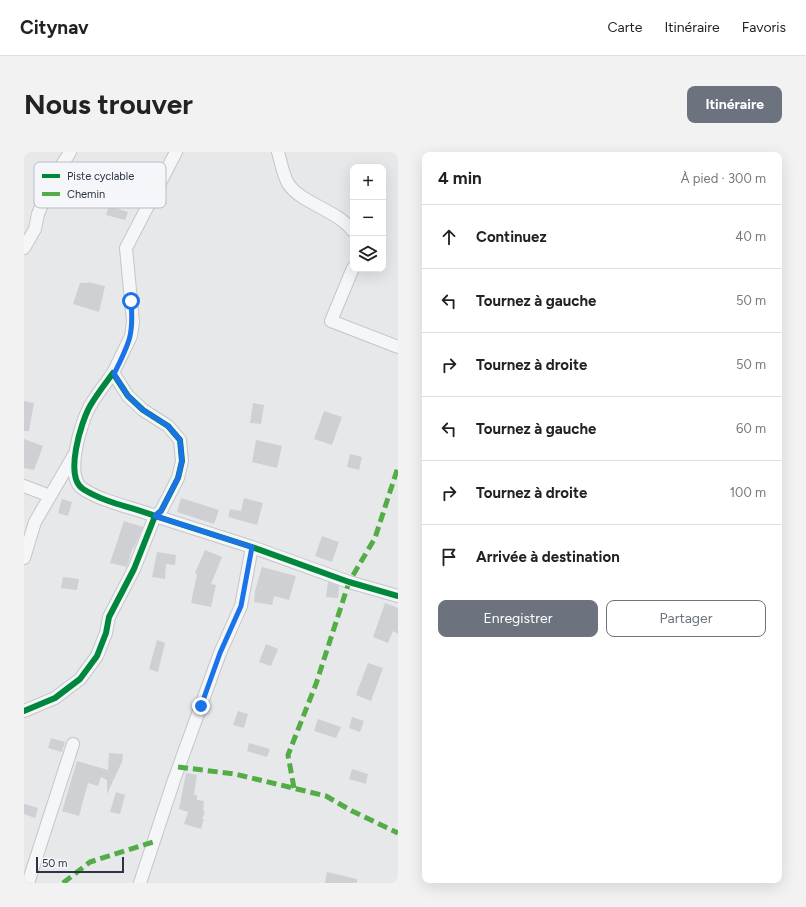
<!DOCTYPE html>
<html lang="fr">
<head>
<meta charset="utf-8">
<style>
  :root { --surface:#fff; --page:#f2f2f2; --text:#222; --muted:#767676; --line:#e0e0e0; --accent:#6c737f }
  body { margin:0; font-family:Figtree,sans-serif; background:var(--page); color:var(--text) }
  .controls { position:absolute; right:12px; top:12px; display:grid; overflow:hidden; border-radius:8px; box-shadow:0 4px 16px #0002 }
  .controls button { width:36px; height:36px; display:grid; place-items:center; padding:0; border:0; border-bottom:1px solid var(--line); background:var(--surface); color:var(--text); font:20px sans-serif }
  .scale { position:absolute; left:12px; bottom:10px; width:88px; box-sizing:border-box; padding-left:4px; border:2px solid #2b3445; border-top:0; font-size:11px; line-height:14px; white-space:nowrap; color:#2b3445; -webkit-text-stroke:3px #f4f6f9; paint-order:stroke }
  .stop { position:absolute; width:12px; height:12px; margin:-9px; border:3px solid #1a73e8; border-radius:50%; background:#fff }
  .stop.end { background:#1a73e8; border-color:#fff; box-shadow:0 1px 4px #0008 }
  .list { margin:0; padding:0; list-style:none }
  h2 { display:flex; justify-content:space-between; align-items:center; height:52px; margin:0; padding:0 16px; font-size:17px }
  h2 small { font-size:13px; font-weight:400; color:var(--muted) }
  .list li { display:grid; grid-template-columns:26px 1fr auto; gap:12px; align-items:center; box-sizing:border-box; height:64px; padding:0 16px; border-top:1px solid var(--line) }
  .list b { display:block; font-size:15px; white-space:nowrap }
  .list em { font-size:13px; font-style:normal; color:var(--muted) }
  .actions { display:flex; gap:8px; padding:12px 16px }
  .actions a { flex:1; padding:9px 0; border:1px solid var(--accent); border-radius:8px; text-align:center; font-size:14px; color:var(--accent) }
  .actions .main { background:var(--accent); color:#fff }
  .icon { flex:none; width:22px; height:22px; fill:none; stroke:currentColor; stroke-width:2; stroke-linecap:round; stroke-linejoin:round }
  .map { position:relative; flex:none; width:374px; height:731px; overflow:hidden; border-radius:8px }
  header { display:flex; align-items:center; gap:24px; box-sizing:border-box; height:56px; padding:0 20px; background:var(--surface); border-bottom:1px solid var(--line) }
  header strong { font-size:19px }
  nav { display:flex; gap:22px; margin-inline-start:auto; font-size:14px }
  .intro { display:flex; align-items:center; justify-content:space-between; box-sizing:border-box; height:96px; padding:0 24px }
  h1 { margin:0; font-size:28px }
  .button { padding:10px 18px; border-radius:8px; background:var(--accent); color:#fff; font-size:14px; font-weight:700 }
  main { display:flex; gap:24px; padding:0 24px }
  aside { flex:1; background:var(--surface); border-radius:8px; box-shadow:0 4px 16px #0002 }
  .map>svg:first-child { display:block }
</style>
</head>
<body>
<header>
<strong>Citynav</strong>
<nav><a>Carte</a><a>Itinéraire</a><a>Favoris</a></nav>
</header>
<div class="intro"><h1>Nous trouver</h1><a class="button">Itinéraire</a></div>
<main>
<div class="map">
<svg width="374" height="731" viewBox="0 0 374 731">
  <rect width="100%" height="100%" fill="#e6e8ea"/>
  <path fill="#ced0d3" d="M85,54l19,6 -3,8 -19,-5z
    M64,130l17,4 -6,26 -26,-8 7,-21h7z
    M0,249l10,2 -5,28h-5z
    M229,251l11,2 -3,19 -11,-1z
    M300,259l18,6 -10,28 -18,-6z
    M0,287l19,7 -9,24 -10,-2z
    M232,288l26,6 -5,22 -25,-6z
    M326,302l12,3 -3,13 -12,-3z
    M157,346l38,12 -5,14 -37,-12z
    M220,346l19,5 -6,22 -29,-8 2,-8 11,2z
    M38,347l10,3 -4,14 -10,-3z
    M100,369l19,6 -9,21 -1,-1 -6,20 -17,-4z
    M298,384l17,6 -7,20 -17,-6z
    M181,398l17,7 -11,27 5,1 -5,22 -20,-4 6,-29 -2,-1z
    M133,400l19,3 -1,10 -9,-1 -1,15 -13,-2z
    M238,415l34,9 -7,24 -15,-4 -2,9 -18,-3 1,-11z
    M39,425l16,2 -2,11 -16,-2z
    M304,430l11,4 -1,12 -12,-1z
    M361,451l13,5v26l-5,-3 -5,12 -15,-6z
    M133,488l8,3 -7,29 -9,-3z
    M242,492l12,5 -7,17 -12,-4z
    M344,511l15,5 -12,33 -15,-6z
    M214,559l10,3 -4,14 -11,-3z
    M328,565l12,4 -4,11 -11,-4z
    M294,567l23,8 -5,11 -22,-7z
    M27,586l14,4 -3,10 -14,-4z
    M225,591l21,6 -3,8 -20,-6z
    M85,601l14,1 -1,8 -15,32v-14l-6,-3 -3,9 -10,-3 -9,33 -17,-5 15,-50 31,9z
    M328,617l16,5 -2,10 -17,-5z
    M162,621l11,2 -3,20h3v5l7,1 -1,10h2l-3,8h2l-3,10 -17,-5 4,-12 -9,-3z
    M92,640l9,3 -5,19 -10,-2z
    M0,652l14,4 -3,10 -11,-4z
    M303,720l30,7v4h-32z"/>
  <g fill="none" stroke-linecap="round" stroke-linejoin="round">
    <defs>
      <path id="minor" d="M254,0c3,10 5,24 11,33 14,19 48,25 64,46
        M0,96l11,-19 3,-15 13,-31 19,-31
        M329,116l-22,53 67,26
        M89,221l18,-37 2,-14 -7,-74 50,-96
        M0,334l26,10
        M0,406l11,-36 39,-67
        M0,559l31,-13 25,-19 17,-23 9,-23 3,-16 25,-48 21,-53c-23,-9 -50,-13 -72,-27 -19,-12 -2,-67 7,-83 7,-12 15,-22 23,-33l15,23 15,14 25,16 12,14 2,21 -4,17 -17,33 -6,5 97,31 97,35 49,14
        M4,731l45,-139
        M116,731l34,-103 46,-127 21,-47 11,-59"/>
    </defs>
    <use href="#minor" stroke="#c4c6c8" stroke-width="14"/>
    <use href="#minor" stroke="#f5f6f7" stroke-width="12"/>
    <path stroke="#54ac47" stroke-width="5" stroke-dasharray="10 5" stroke-linecap="butt" d="M154,615l57,7 91,22 26,15 46,22
      M270,636l-6,-33 28,-71 33,-102 26,-44 23,-71
      M39,731l27,-21 63,-20"/>
    <defs>
      <path id="cycleway" d="M0,559l31,-13 25,-19 17,-23 9,-23 3,-16 25,-48 21,-53c-23,-9 -50,-13 -72,-27 -19,-12 -2,-67 7,-83 7,-12 15,-22 23,-33l15,23 15,14 25,16 12,14 2,21 -4,17 -17,33 -6,5 97,31 97,35 49,14"/>
    </defs>
    <use href="#cycleway" stroke="#f4f6f9" stroke-width="8"/>
    <use href="#cycleway" stroke="#00873e" stroke-width="6"/>
  </g>
  <g fill="none" stroke-linecap="round" stroke-linejoin="round">
    <path stroke="#1a73e8" stroke-width="5" d="M107,149c3,35 -2,42 -17,73l14,22 15,14 25,16 12,14 2,21 -4,17 -17,33 -6,5 97,31 -11,59 -21,47 -19,53"/>
  </g>
  <rect x="10" y="10" width="132" height="46" rx="6" fill="#f4f6f9" stroke="#b8bcc3" stroke-width="1"/>
  <rect x="18" y="22" width="18" height="4" fill="#00873e"/>
  <rect x="18" y="40" width="18" height="4" fill="#54ac47"/>
  <g font-size="11" fill="#2b3445">
    <text x="43" y="28">Piste cyclable</text>
    <text x="43" y="46">Chemin</text>
  </g>
</svg>
<div class="controls">
<button>+</button>
<button>−</button>
<button><svg class="icon" aria-label="layers" viewBox="0 0 24 24"><path d="M12 4l9 5-9 5-9-5zM3 14l9 5 9-5"/></svg></button>
</div>
<div class="scale">50 m</div>
<div class="stop" style="left:107px;top:149px"></div>
<div class="stop end" style="left:177px;top:554px"></div>
</div>
<aside>
<h2>4 min<small>À pied · 300 m</small></h2>
<ul class="list">
<li><svg class="icon" aria-label="ahead" viewBox="0 0 24 24"><path d="M12 20V5M6 11l6-6 6 6"/></svg><div><b>Continuez</b></div><em>40 m</em></li>
<li><svg class="icon" aria-label="left" viewBox="0 0 24 24"><path d="M17 20v-9H6M10 6l-5 5 5 5"/></svg><div><b>Tournez à gauche</b></div><em>50 m</em></li>
<li><svg class="icon" aria-label="right" viewBox="0 0 24 24"><path d="M7 20v-9h11M14 6l5 5-5 5"/></svg><div><b>Tournez à droite</b></div><em>50 m</em></li>
<li><svg class="icon" aria-label="left" viewBox="0 0 24 24"><path d="M17 20v-9H6M10 6l-5 5 5 5"/></svg><div><b>Tournez à gauche</b></div><em>60 m</em></li>
<li><svg class="icon" aria-label="right" viewBox="0 0 24 24"><path d="M7 20v-9h11M14 6l5 5-5 5"/></svg><div><b>Tournez à droite</b></div><em>100 m</em></li>
<li><svg class="icon" aria-label="arrive" viewBox="0 0 24 24"><path d="M6 21V4h12l-3 4 3 4H6"/></svg><div><b>Arrivée à destination</b></div></li>
</ul>
<div class="actions"><a class="main">Enregistrer</a><a>Partager</a></div>
</aside>
</main>
</body>
</html>
